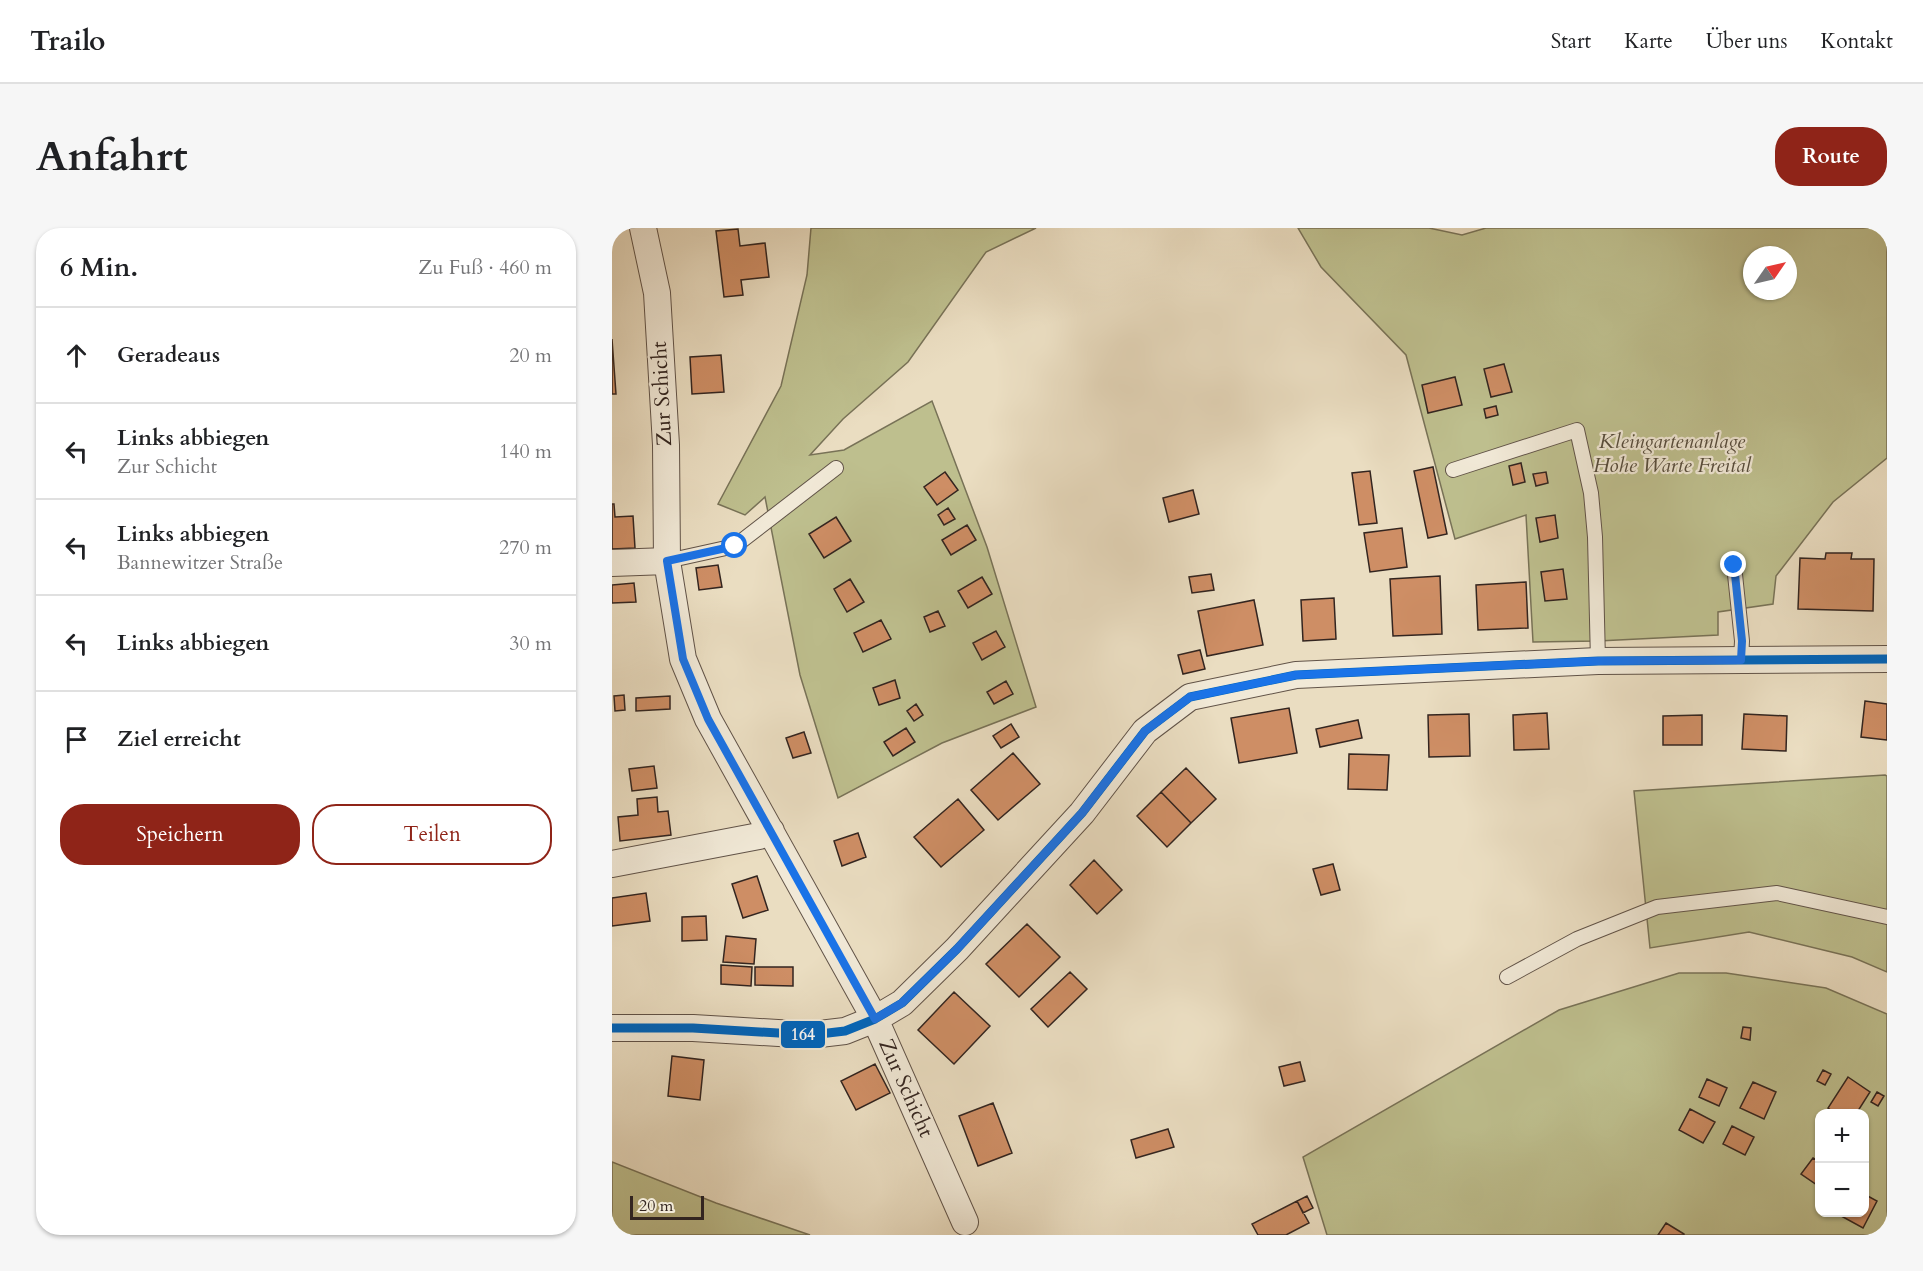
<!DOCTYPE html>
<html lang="de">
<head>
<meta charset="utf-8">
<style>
  :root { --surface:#fff; --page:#f6f6f6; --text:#202124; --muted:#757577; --line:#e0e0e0; --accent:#8f2418 }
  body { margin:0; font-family:Cardo,serif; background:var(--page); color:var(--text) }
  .controls { position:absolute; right:18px; bottom:18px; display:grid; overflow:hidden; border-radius:12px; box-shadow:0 2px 4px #0004 }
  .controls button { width:54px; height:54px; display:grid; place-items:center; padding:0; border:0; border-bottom:2px solid var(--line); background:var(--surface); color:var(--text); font:30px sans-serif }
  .compass { position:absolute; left:1131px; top:18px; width:54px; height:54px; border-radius:50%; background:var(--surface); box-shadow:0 2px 4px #0004; rotate:56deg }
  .scale { position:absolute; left:18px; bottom:15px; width:74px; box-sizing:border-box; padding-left:6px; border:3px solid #332520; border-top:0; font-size:16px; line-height:21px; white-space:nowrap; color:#332520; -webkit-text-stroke:4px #f1e9d7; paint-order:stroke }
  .stop { position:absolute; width:18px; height:18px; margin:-14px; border:4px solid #1a73e8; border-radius:50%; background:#fff }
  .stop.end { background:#1a73e8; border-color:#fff; box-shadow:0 2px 6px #0008 }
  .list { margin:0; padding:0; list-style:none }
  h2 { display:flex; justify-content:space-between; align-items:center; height:78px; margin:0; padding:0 24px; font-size:26px }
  h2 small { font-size:20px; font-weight:400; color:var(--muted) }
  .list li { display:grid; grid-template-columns:39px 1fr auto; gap:18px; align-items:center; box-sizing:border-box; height:96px; padding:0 24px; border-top:2px solid var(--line) }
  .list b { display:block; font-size:22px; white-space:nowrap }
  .list p { margin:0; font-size:20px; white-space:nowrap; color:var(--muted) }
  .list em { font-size:20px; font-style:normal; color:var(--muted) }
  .actions { display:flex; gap:12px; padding:18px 24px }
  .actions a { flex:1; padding:14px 0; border:2px solid var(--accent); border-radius:24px; text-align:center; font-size:21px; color:var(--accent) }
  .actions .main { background:var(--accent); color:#fff }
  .icon { flex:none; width:33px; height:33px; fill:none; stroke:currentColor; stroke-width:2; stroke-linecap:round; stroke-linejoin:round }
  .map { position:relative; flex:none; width:1275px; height:1007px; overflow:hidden; border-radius:24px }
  header { display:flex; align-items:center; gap:36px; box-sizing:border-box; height:84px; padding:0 30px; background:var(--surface); border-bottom:2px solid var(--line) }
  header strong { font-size:28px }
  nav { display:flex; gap:33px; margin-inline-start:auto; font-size:21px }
  .intro { display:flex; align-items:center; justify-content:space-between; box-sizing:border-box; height:144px; padding:0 36px }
  h1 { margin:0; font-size:42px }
  .button { padding:15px 27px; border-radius:24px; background:var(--accent); color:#fff; font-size:21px; font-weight:700 }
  main { display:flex; gap:36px; padding:0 36px }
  aside { flex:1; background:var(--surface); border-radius:24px; box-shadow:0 2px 4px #0004 }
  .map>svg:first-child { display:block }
</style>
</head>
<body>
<header>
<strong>Trailo</strong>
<nav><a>Start</a><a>Karte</a><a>Über uns</a><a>Kontakt</a></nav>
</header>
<div class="intro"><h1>Anfahrt</h1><a class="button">Route</a></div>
<main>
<aside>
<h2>6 Min.<small>Zu Fuß · 460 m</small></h2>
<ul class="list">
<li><svg class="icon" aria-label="ahead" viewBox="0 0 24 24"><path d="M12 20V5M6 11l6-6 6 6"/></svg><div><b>Geradeaus</b></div><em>20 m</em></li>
<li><svg class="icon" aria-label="left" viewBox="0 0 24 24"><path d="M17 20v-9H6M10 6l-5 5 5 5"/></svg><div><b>Links abbiegen</b><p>Zur Schicht</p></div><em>140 m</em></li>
<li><svg class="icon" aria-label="left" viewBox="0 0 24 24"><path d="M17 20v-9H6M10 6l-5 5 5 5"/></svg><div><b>Links abbiegen</b><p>Bannewitzer Straße</p></div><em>270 m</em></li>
<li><svg class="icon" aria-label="left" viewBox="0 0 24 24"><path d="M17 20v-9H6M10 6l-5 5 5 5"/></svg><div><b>Links abbiegen</b></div><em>30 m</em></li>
<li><svg class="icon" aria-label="arrive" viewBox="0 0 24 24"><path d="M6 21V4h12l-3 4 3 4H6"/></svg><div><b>Ziel erreicht</b></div></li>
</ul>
<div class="actions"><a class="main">Speichern</a><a>Teilen</a></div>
</aside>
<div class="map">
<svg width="1275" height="1007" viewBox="0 0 1275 1007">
  <rect width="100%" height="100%" fill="#eaddc1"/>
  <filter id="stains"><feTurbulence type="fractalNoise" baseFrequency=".00333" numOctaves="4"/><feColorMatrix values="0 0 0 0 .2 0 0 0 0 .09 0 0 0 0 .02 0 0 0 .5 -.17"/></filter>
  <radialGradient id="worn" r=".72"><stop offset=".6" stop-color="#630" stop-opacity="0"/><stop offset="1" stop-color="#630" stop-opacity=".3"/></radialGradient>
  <path fill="#bebf8e" stroke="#787257" stroke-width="1.5" fill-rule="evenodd" d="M199,0h225l-50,24 -78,110 -65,57 -33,36 34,-5 88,-49 55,146 49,160 -94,36 -104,55 -38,-123 -35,-178 -20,18 -27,-11 63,-118 26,-111z
    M686,0h131l33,7 24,-7h401v230l-54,44 -57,74 -3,28 -55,8v23l-120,6 -65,1 -7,-127 -71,24 -49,-184 -85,-88zM1140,27h36v36h-36z
    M1273,547l2,1v196l-35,-15 -103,-25 -99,16 -16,-157z
    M1067,745h47l100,15 61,26v221h-560l-24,-78 256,-147zM1208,886h44v98h-44z
    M0,934l104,41 94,32h-198z"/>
  <path fill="#ce8e65" stroke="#332520" stroke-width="1.5" d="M126,1l2,17 25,-3 4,34 -28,3 2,15 -19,2 -8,-66z
    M0,111l4,55h-4z
    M109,127l3,37 -32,2 -2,-37z
    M892,136l8,28 -21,5 -7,-28z
    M843,149l7,28 -34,8 -6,-28z
    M884,178l2,9 -12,3 -2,-9z
    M909,235l4,19 -12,3 -4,-19z
    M821,239l14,67 -19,4 -14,-67z
    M758,243l7,52 -18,2 -7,-52z
    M333,244l13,18 -21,15 -13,-18z
    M934,244l2,11 -12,3 -3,-12z
    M581,262l6,24 -30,8 -6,-24z
    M0,276h2l1,13 18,-1 2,32 -23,1z
    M336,280l7,11 -11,6 -6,-10z
    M943,287l3,23 -18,4 -4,-24z
    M224,289l15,24 -27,17 -15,-24z
    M355,297l9,15 -25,15 -9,-15z
    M790,300l5,39 -37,5 -6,-39z
    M1214,325h26l-1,6h23l-1,52 -75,-2 2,-51 25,1z
    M106,337l4,22 -23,3 -3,-22z
    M951,341l4,30 -22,2 -4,-29z
    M599,346l3,16 -22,3 -3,-16z
    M828,348l2,58 -49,2 -3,-57z
    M370,349l10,17 -24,14 -10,-17z
    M238,351l14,23 -17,10 -13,-23z
    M914,354l2,46 -50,2 -2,-45z
    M22,355l2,19 -24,1v-18z
    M722,370l2,41 -33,2 -2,-41z
    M642,372l9,45 -56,11 -9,-45z
    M326,383l7,15 -15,6 -6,-15z
    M269,392l10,19 -28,13 -9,-19z
    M384,403l9,16 -23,13 -9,-17z
    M588,422l5,19 -22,5 -5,-19z
    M283,452l5,18 -21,7 -6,-17z
    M394,453l7,13 -19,10 -7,-12z
    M12,467l1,15 -10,1 -1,-15z
    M58,468v13l-34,2v-13z
    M1253,473l22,3v36l-26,-3z
    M304,476l7,11 -9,6 -7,-10z
    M677,480l8,45 -58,10 -8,-45z
    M935,485l2,36 -35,1 -1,-35z
    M857,486l1,42 -41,1 -1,-42z
    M1132,486l43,2 -1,35 -44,-2z
    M1090,487v30h-39v-29z
    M746,492l4,18 -42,9 -4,-18z
    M399,496l8,13 -18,11 -8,-12z
    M294,500l9,14 -22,14 -9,-14z
    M192,504l7,21 -18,5 -7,-20z
    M401,525l27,31 -42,36 -27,-30z
    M737,526l40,1 -2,35 -39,-1z
    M42,538l3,22 -25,3 -3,-22z
    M574,540l30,31 -25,24 -30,-31z
    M549,564l30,31 -24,24 -30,-31z
    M45,569l1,15 10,-1 3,24 -51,6 -2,-24 20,-2 -1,-16z
    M346,571l26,31 -43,37 -27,-30z
    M246,605l8,24 -24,9 -8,-25z
    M482,632l28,30 -25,24 -27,-29z
    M721,636l7,26 -19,5 -8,-26z
    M145,648l11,34 -25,8 -11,-34z
    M34,665l4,28 -38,5v-28z
    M94,688l1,24 -25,1v-24z
    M415,696l33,33 -41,40 -33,-33z
    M114,708l30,3 -2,25 -31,-2z
    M109,737l31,2 -1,19 -30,-2z
    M143,739h38v19l-38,-1z
    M458,744l17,17 -39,38 -17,-18z
    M342,764l36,34 -36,38 -36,-34z
    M1131,799l8,1 -1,12 -9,-2z
    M60,828l32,4 -4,40 -32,-4z
    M688,834l5,19 -21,5 -5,-19z
    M263,836l15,29 -34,17 -15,-29z
    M1211,842l8,4 -6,11 -8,-4z
    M1236,849l22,15 -14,22h-20l-8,-6z
    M1095,851l20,9 -8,18 -20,-9z
    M1141,854l23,10 -12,27 -24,-11z
    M1265,864l7,4 -6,10 -7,-4z
    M381,875l19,50 -34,13 -19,-50z
    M1078,881l25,13 -12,21 -24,-13z
    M1120,898l22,11 -9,18 -22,-11z
    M556,901l6,18 -38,11 -5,-18z
    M1201,930l7,4v25l-19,-13z
    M1252,966l13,7 -14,27 -29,-16h30z
    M695,968l6,12 -10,5 -6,-12z
    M685,973l12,22 -23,12h-28l-6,-11z
    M1054,995l18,11v1h-26z"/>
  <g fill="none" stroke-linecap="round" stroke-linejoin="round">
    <defs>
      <path id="lane" d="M841,242l124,-40 14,63 4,44 3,124
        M55,333l68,-15 101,-78
        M1122,337l8,76 -1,19
        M895,749l70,-38 80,-32 120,-14 110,24"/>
      <path id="street" d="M31,0l14,65 9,152 1,116 16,98 25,60 167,300 90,203
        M0,335l55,-2
        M0,636l147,-28 12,-5
        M0,800h81l118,7 34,-4 30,-12 27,-16 55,-54 125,-136 63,-82 45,-34 106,-22 302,-14 289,-2"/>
    </defs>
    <use href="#lane" stroke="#615348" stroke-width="16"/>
    <use href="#street" stroke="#615348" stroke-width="28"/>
    <use href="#lane" stroke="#f1e9d7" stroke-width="14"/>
    <use href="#street" stroke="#f1e9d7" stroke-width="26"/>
    <defs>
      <path id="bus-1" d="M0,800h81l118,7 34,-4 30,-12 27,-16 55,-54 125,-136 63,-82 45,-34 106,-22 302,-14 289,-2"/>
    </defs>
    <use href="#bus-1" stroke="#f1e9d7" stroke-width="14"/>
    <use href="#bus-1" stroke="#0065bd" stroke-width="9"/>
  </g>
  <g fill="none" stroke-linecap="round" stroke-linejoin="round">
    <path stroke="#1a73e8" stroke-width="8" d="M123,318l-68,15 16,98 25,60 167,300 27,-16 55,-54 125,-136 63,-82 45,-34 106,-22 302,-14 143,-1 1,-19 -8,-76"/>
  </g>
  <g text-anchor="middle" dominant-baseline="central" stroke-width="4.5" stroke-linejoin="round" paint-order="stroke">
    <g font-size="21" fill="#332520" stroke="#f1e9d7">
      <text transform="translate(50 166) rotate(-93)">Zur Schicht</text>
      <text transform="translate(294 860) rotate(66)">Zur Schicht</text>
    </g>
    <g font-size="21" font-style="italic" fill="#564c3c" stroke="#f1e9d7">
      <text x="1060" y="213">Kleingartenanlage<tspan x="1060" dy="24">Hohe Warte Freital</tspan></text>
    </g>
  </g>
  <rect stroke="#f1e9d7" stroke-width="2" x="168" y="792" width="46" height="29" rx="6" fill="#0065bd"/>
  <g font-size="16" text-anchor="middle" font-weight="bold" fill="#fff">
    <text x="191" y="812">164</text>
  </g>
  <rect width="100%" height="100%" filter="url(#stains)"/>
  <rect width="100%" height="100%" fill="url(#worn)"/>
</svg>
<div class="controls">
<button>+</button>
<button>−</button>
</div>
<svg class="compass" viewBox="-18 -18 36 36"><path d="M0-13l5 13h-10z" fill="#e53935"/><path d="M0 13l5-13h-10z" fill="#757577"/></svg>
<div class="scale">20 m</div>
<div class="stop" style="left:123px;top:318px"></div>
<div class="stop end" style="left:1122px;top:337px"></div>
</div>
</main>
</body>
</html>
